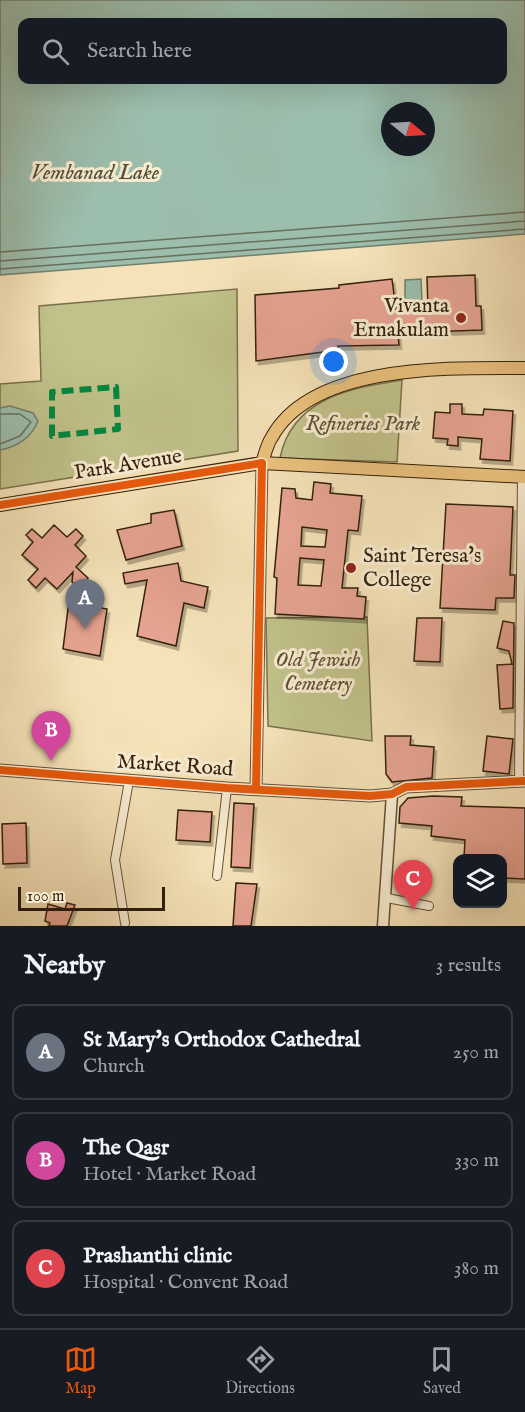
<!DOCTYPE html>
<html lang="en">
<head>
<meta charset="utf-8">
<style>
  :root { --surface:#171b24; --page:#242831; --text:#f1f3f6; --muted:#9ea1a6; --line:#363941; --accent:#ea580c }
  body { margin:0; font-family:"IM FELL English",serif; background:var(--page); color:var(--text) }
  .controls { position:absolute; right:18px; bottom:18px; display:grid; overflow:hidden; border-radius:12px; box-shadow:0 6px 24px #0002 }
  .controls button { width:54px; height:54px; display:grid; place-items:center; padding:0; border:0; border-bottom:2px solid var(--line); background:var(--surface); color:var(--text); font:30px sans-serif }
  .compass { position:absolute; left:381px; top:102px; width:54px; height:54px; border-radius:50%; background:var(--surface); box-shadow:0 6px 24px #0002; rotate:108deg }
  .scale { position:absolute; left:18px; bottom:15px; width:147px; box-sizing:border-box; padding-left:6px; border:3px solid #33200c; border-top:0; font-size:16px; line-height:21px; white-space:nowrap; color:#33200c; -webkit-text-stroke:4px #f8ecd1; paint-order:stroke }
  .you { position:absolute; left:334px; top:362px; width:21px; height:21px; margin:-15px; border:4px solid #fff; border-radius:50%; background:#1a73e8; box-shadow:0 0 0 9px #1a73e833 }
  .badge { display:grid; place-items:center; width:39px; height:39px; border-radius:50%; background:var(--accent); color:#fff; font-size:20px; font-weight:700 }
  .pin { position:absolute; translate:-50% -50px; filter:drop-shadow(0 2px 3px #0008) }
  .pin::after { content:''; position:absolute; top:32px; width:21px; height:18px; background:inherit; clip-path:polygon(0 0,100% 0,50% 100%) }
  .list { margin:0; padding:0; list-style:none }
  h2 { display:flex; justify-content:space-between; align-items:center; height:78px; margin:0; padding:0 24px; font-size:26px }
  h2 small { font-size:20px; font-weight:400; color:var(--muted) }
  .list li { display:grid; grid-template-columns:39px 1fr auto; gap:18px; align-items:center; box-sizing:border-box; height:96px; margin:0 12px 12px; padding:0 12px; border:2px solid var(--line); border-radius:12px }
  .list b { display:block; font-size:22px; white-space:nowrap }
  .list p { margin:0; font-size:20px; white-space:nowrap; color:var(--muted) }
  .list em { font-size:20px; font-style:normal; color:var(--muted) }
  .icon { flex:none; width:33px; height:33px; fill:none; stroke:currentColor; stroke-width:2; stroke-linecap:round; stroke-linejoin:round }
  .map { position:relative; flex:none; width:525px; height:926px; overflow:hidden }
  .search { position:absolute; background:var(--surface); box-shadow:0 6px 24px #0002; left:18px; right:18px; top:18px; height:66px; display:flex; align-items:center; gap:15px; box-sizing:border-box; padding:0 21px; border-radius:12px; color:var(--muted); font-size:22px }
  .sheet { height:402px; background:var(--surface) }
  nav { display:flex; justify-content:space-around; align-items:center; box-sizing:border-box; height:84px; border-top:2px solid var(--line); background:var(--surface); font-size:16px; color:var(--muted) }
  nav a { display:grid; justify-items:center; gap:3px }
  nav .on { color:var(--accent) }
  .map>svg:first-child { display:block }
</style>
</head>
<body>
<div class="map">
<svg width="525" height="926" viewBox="0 0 525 926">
  <defs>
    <filter id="shadow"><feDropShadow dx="2.5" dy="4" stdDeviation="0" flood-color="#0004"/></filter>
  </defs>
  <rect width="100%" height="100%" fill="#f5e2b8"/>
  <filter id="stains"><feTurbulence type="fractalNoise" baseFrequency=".00333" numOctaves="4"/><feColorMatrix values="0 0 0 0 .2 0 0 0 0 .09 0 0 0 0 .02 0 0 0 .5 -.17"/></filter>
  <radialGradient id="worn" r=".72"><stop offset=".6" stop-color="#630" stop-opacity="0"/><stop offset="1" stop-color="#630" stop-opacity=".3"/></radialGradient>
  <path fill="#c1c28b" stroke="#7a714c" stroke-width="1.5" d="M237,289l1,162 -238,38v-105l41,-3 -2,-75z
    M402,380l-5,82 -117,-4c12,-60 71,-70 122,-78z
    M367,617l5,124 -104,-15 -2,-108z"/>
  <path fill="#9cbead" stroke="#727f6d" stroke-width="1.5" fill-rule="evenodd" d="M0,0h525v234l-525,41zM502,22v58h-480v-58zM390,111h36v36h-36z
    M421,279l1,23 -17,1v-23z
    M10,406l23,7 5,8c-6,16 -21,26 -38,29v-42z"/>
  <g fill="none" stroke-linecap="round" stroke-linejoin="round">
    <path stroke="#686f5c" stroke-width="1.5" d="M0,252l525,-40
      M0,261l525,-40
      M0,269l525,-40
      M0,414h20l11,8 -11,14 -20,8"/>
  </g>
  <path fill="#e6a391" stroke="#33200c" stroke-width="1.5" fill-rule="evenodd" filter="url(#shadow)" d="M475,275l1,31h5l1,24 -84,3 1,12 -61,1v4l-82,11 -1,-66 84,-7v-3l53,-6 4,31 32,-1 -1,-32z
    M450,404h12v10l21,1 1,-6 29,2 -3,50 -30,-2 2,-20 -24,-2v9l-11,-1 1,-6 -15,-1 2,-26 15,1z
    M314,482l17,2 -1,9 32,3 -4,35 -10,-1 -6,58h16l-1,8 9,1 -2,22 -89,-5 2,-36 -3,-1 8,-89 13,1 1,9 16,2zM302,527l25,3 -2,17 -24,-1zM300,558l24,2 -3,26 -23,-1z
    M446,504l67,3 -3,68h5l-1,23h-18l-1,12 -55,-2z
    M174,510l8,36 -56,14 -9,-30 34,-7v-9z
    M54,525l13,12 9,-8 7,7 -8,9 11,11 -10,11 12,11 -10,10 -6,-6 1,-10 -16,17 -12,-11 -9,10 -8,-8 10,-11 -16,-14 11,-13 -7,-7 6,-6 10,9z
    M178,563l3,18 27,6 -4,21 -20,-5 -8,43 -39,-10 10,-56 -22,4 -2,-11z
    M69,601l38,8 -7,47 -37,-7z
    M417,618h25l-2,44 -26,-1z
    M503,621l11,2 -1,85 -13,1 -3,-44 15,-1 -3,-13 -12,-3z
    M385,736h26l-1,9 24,2 -2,31 -40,4 -6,-8z
    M487,736l26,3 -4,35 -26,-3z
    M433,796l29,1 -1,9 64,2v71l-23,-1v-20h-38l1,-18 -34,-4 1,-10 -33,-3 1,-16 8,-9z
    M234,803l20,1 -4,64 -19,-1z
    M178,810l34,2 -2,30 -34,-2z
    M26,823l1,40 -24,1 -1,-40z
    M236,883l21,1 -6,42h-18z
    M67,903l8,2 -8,21h-18l1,-3 -5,-2 3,-17 17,5z"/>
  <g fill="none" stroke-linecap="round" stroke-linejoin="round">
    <defs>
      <path id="minor" d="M519,781l3,-305
        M217,876l10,-88
        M387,898l42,8
        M125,923l-10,-63 14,-79"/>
      <path id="tertiary" d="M0,770l227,18 143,8 22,-2 14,-7 119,-6
        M256,789l6,-326
        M383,926l9,-132"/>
      <path id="primary" d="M262,463c3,-9 5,-19 10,-26 41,-74 180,-69 253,-69
        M0,505l262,-42 263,14"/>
    </defs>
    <use href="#minor" stroke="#645037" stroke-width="10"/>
    <use href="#tertiary" stroke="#645037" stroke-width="13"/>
    <use href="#primary" stroke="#33200c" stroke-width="14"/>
    <use href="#minor" stroke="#f8ecd1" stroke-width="8"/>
    <use href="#tertiary" stroke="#f8ecd1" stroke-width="10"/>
    <use href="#primary" stroke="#eac17c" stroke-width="12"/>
    <path stroke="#00873e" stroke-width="6" stroke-dasharray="12 6" stroke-linecap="butt" d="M116,387l2,42 -66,7v-44z"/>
    <defs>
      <path id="cycleway" d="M0,505l262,-42 -6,326
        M0,770l227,18 143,8 22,-2 14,-7 119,-6"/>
    </defs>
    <use href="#cycleway" stroke="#f8ecd1" stroke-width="11"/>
    <use href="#cycleway" stroke="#e8590c" stroke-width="8"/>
  </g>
  <g fill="#8f2418" stroke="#f8ecd1" stroke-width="2">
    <circle cx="461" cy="318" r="6"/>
    <circle cx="351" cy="568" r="6"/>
  </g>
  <g text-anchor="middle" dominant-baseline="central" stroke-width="6" stroke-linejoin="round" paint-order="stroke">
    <g font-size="21" fill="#33200c" stroke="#f8ecd1" text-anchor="end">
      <text x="449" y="306">Vivanta<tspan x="449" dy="24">Ernakulam</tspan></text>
      <text x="363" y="556" text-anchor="start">Saint Teresa's<tspan x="363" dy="24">College</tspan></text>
    </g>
    <g font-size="21" font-style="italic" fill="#5e5132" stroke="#f8ecd1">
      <text x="363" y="424">Refineries Park</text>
      <text x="318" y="660">Old Jewish<tspan x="318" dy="24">Cemetery</tspan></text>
    </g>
    <g font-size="21" fill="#33200c" stroke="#f8ecd1">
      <text transform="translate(128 465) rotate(-9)">Park Avenue</text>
      <text transform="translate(175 766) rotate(4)">Market Road</text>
    </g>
    <g font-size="22" font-style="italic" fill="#524f3c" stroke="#f8ecd1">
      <text x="95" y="173">Vembanad Lake</text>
    </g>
  </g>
  <rect width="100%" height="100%" filter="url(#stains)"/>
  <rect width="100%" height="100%" fill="url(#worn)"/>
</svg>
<div class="controls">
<button><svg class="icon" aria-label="layers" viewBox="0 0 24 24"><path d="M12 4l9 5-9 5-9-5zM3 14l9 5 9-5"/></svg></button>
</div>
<svg class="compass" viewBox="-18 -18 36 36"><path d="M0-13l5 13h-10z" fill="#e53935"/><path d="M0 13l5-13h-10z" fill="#9ea1a6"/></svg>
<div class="scale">100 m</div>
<div class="you"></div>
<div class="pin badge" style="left:85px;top:629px;background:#6b7280">A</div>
<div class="pin badge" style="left:51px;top:761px;background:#d1479c">B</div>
<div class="pin badge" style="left:413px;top:910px;background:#e0444e">C</div>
<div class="search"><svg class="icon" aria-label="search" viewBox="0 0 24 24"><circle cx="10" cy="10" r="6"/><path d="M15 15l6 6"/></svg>Search here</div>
</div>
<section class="sheet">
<h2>Nearby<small>3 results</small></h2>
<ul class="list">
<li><span class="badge" style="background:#6b7280">A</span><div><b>St Mary's Orthodox Cathedral</b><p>Church</p></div><em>250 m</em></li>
<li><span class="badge" style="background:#d1479c">B</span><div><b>The Qasr</b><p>Hotel · Market Road</p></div><em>330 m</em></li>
<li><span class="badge" style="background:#e0444e">C</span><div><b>Prashanthi clinic</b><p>Hospital · Convent Road</p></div><em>380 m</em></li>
</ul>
</section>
<nav>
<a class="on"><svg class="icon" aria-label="map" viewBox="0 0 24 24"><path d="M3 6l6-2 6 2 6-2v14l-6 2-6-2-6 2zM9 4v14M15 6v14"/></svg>Map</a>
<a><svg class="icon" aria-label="directions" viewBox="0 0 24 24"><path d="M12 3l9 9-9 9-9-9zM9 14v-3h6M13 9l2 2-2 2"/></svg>Directions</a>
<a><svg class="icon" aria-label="saved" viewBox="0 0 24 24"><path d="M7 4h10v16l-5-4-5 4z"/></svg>Saved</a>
</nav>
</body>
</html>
